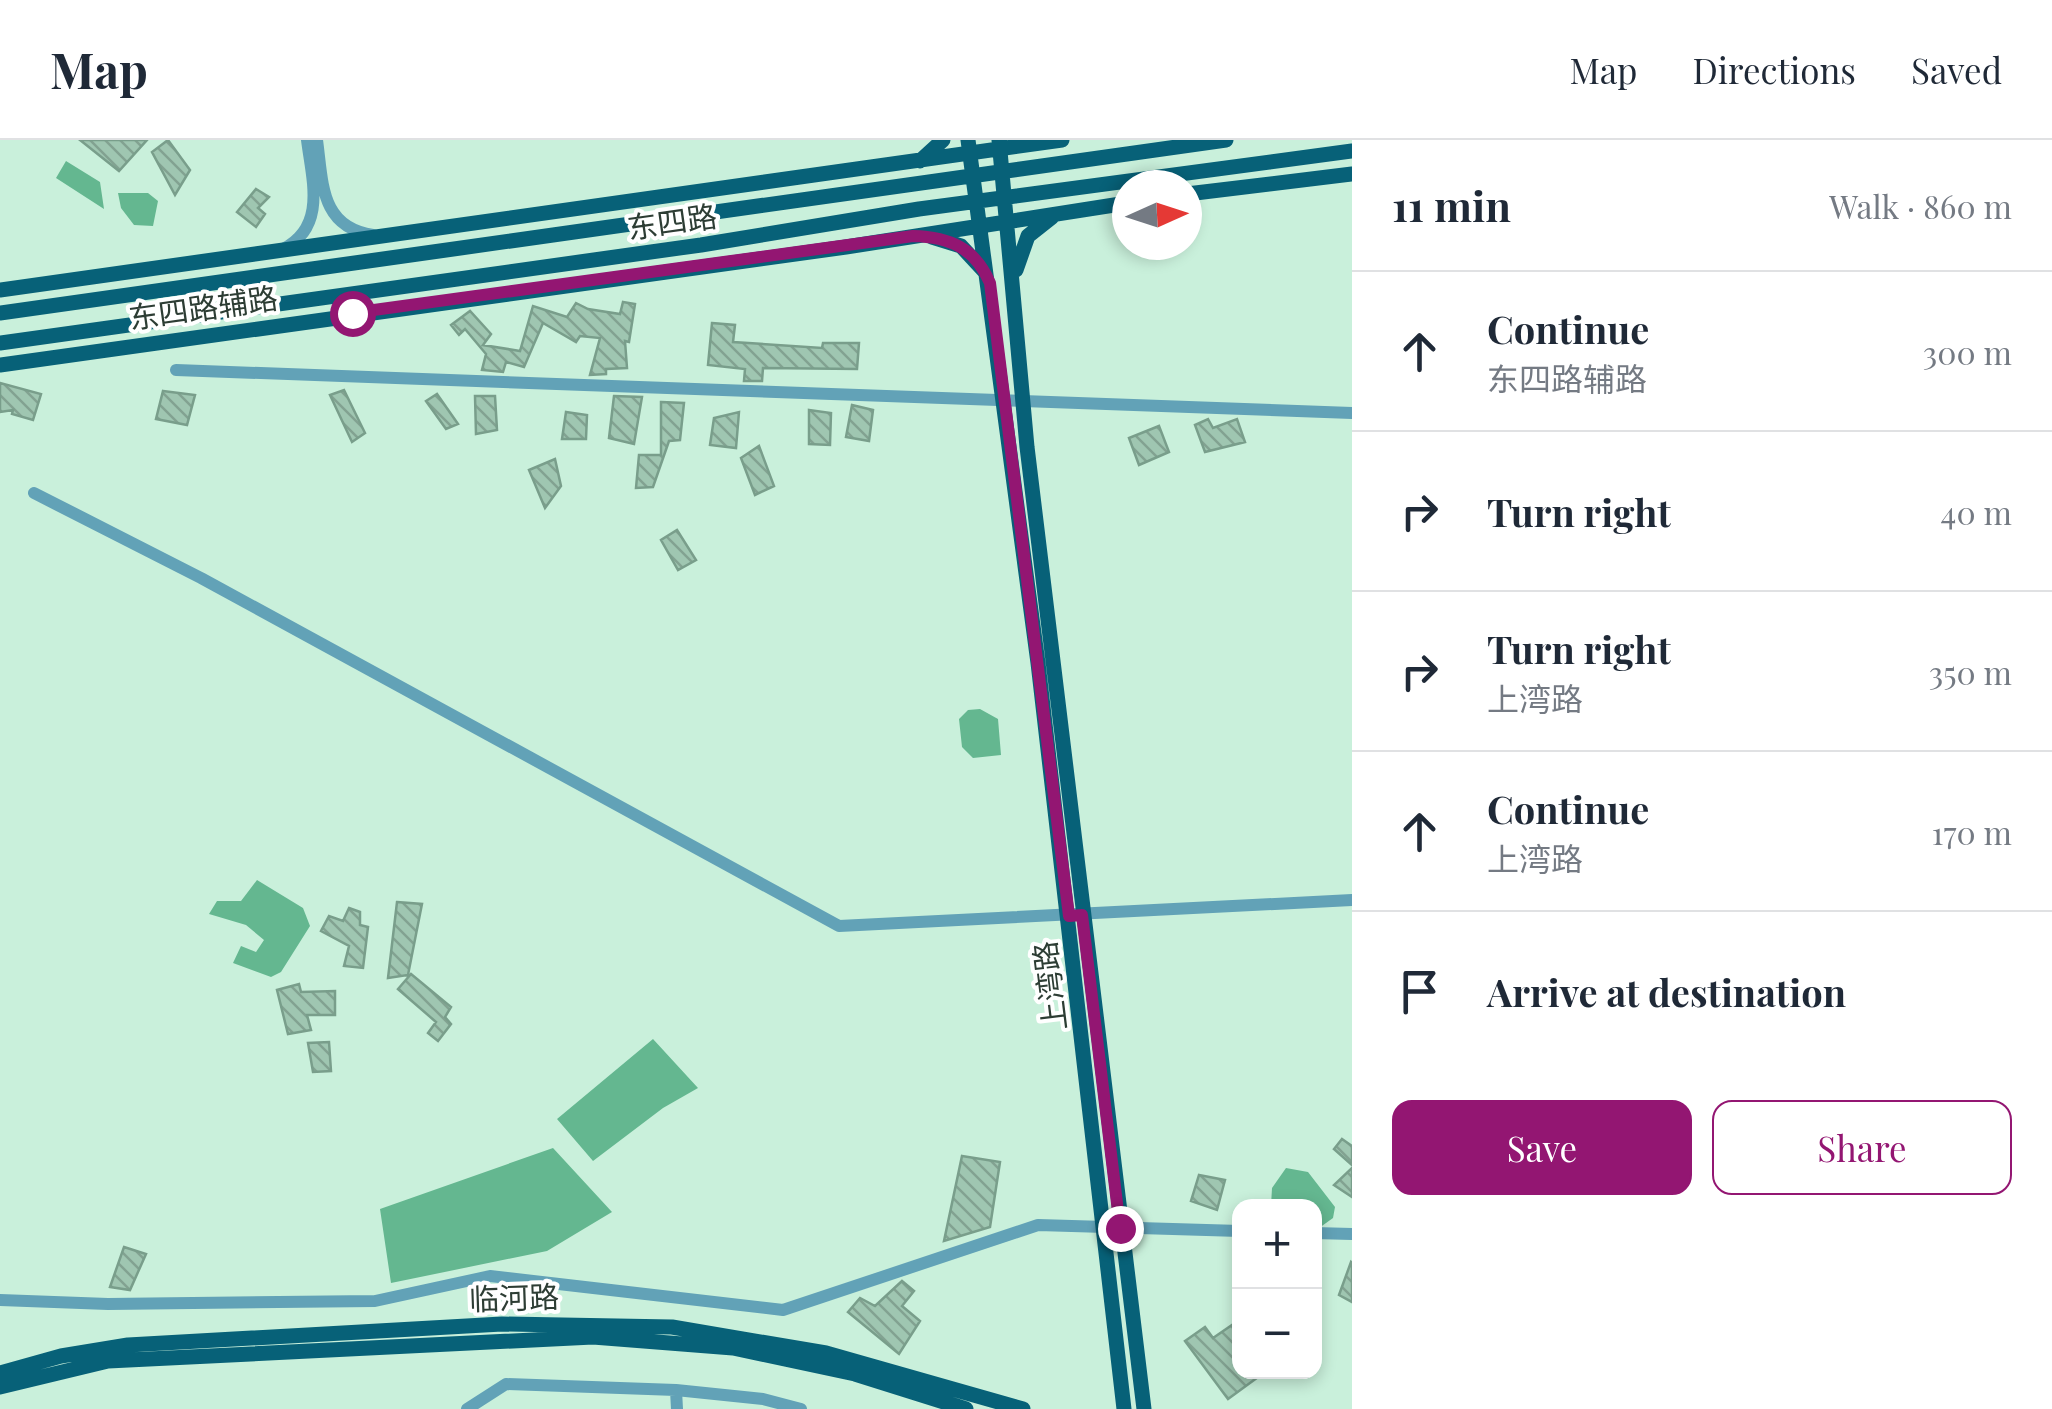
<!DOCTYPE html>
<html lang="en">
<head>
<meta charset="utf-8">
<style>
  :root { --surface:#fff; --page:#f6f6f7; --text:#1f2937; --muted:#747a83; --line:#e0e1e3; --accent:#931672 }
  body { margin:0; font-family:"Playfair Display","Noto Sans SC",serif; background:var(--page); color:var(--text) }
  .controls { position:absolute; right:30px; bottom:30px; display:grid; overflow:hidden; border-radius:20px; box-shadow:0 5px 15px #0003 }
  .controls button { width:90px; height:90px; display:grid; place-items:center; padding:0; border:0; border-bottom:2px solid var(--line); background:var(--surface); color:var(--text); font:50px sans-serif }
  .compass { position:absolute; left:1112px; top:30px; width:90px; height:90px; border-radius:50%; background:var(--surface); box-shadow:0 5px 15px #0003; rotate:87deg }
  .stop { position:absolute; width:30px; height:30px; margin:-22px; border:8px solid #931672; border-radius:50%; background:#fff }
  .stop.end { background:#931672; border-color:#fff; box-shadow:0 2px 10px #0008 }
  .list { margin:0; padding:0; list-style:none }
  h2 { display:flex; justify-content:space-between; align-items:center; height:130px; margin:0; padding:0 40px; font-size:42px }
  h2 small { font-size:32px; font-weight:400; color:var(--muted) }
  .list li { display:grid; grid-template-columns:65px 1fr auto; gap:30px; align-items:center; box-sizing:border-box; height:160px; padding:0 40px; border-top:2px solid var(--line) }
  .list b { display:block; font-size:38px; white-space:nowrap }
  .list p { margin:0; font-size:32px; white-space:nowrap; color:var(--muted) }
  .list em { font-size:32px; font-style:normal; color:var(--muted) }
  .actions { display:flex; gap:20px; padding:30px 40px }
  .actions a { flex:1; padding:22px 0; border:2px solid var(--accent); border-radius:20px; text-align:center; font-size:35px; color:var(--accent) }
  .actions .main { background:var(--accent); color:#fff }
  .icon { flex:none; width:55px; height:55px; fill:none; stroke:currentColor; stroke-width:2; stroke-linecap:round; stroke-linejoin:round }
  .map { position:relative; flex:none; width:1352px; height:1269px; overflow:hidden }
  header { display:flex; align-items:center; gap:60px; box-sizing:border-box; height:140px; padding:0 50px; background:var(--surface); border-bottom:2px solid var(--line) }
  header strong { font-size:48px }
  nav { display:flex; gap:55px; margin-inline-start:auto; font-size:35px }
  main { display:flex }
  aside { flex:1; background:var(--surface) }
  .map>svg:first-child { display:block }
</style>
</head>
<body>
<header>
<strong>Map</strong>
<nav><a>Map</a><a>Directions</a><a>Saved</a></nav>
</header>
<main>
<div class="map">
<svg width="1352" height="1269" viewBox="0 0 1352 1269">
  <defs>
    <pattern id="building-back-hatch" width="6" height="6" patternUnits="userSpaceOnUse" patternTransform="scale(2.5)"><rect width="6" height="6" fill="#9fc6b1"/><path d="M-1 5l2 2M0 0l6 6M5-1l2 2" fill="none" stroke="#82a291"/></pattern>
  </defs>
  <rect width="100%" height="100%" fill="#c9f0db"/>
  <path fill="#64b790" d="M66,21l34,21 4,27 -48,-31z
    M118,53h30l10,8 -5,25 -19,-1 -13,-17z
    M980,569l18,10 3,36 -28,3 -11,-11 -3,-28 9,-9z
    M257,740l46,28 7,18 -29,46 -10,5 -38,-14 8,-17 15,6 8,-12 -18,-15 -37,-11 8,-13h24z
    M653,899l45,49 -35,20 -70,53 -36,-42z
    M553,1008l59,64 -65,39 -156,32 -11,-74z
    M1286,1028l22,4 27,35 -2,11 -14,10 -4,-1 -1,-21h-43l1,-18z"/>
  <path fill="url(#building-back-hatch)" stroke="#799e8b" stroke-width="2.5" d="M80,0h67l-28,31z
    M168,0l22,30 -15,25 -23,-43z
    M256,49l13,8 -11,11 7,6 -9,13 -19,-15z
    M623,162l12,2 -6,38 -4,-1 2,27 -21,1v5l-16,1 10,-37 -20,-2 -4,6 -33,-19 -19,44 -18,-5 -3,10 -21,-2 4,-16 -21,-25 -6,6 -8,-10 19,-14 21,23 -8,11 37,6 13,-45 34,11 9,-14 12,6 32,5z
    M712,183l23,2 -2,17 89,6 1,-5h36l-2,26 -94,-1 -1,13h-18l1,-12 -37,-4z
    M0,243l41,11 -8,26 -21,-6 1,-4 -13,2z
    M344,250l21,43 -13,9 -22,-47z
    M163,251l32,4 -8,30 -31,-6z
    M437,254l21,30 -12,5 -20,-28z
    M475,256h20l2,34 -21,4z
    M614,256l28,1 -8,47 -25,-6z
    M661,262l23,1 -4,37 -11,1 -16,46 -17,1 3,-33h22z
    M852,265l21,5 -4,31 -23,-4z
    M809,270l22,3 -1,32 -21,-1z
    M566,272l21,3 -1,24h-24z
    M739,272l-3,36 -26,-3 4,-27z
    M1208,279l5,9 24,-9 8,23 -40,10 -10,-27z
    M1159,286l10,26 -30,13 -10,-27z
    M759,306l15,40 -19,9 -14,-37z
    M555,319l6,27 -16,22 -16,-38z
    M677,390l19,30 -18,10 -17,-30z
    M397,762l25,2 -14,71 -20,3z
    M349,768l11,4v13l8,2 -5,41 -19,-2 5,-20 -28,-15 8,-15 14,5z
    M411,834l40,33 -6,10 6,7 -13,17 -10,-8 8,-11 -38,-33z
    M299,844l2,8 34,-1v24h-28l4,15 -23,4 -11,-44z
    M329,902l2,29 -18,1 -5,-29z
    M1342,999l10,7v19l-18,-16z
    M962,1016l38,6 -10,65 -46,14z
    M1352,1028v29l-18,-12z
    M1199,1035l26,5 -8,30 -26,-9z
    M124,1107l22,7 -16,36 -20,-3z
    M1351,1122l1,1v39l-13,-7z
    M902,1141l12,10 -12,15 18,15 -21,33 -51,-42 12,-14 15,8z
    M1232,1185l8,11v36h25l-37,27 -43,-58 20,-14 8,11z"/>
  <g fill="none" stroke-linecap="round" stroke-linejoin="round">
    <path stroke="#62a2b7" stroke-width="12" d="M317,0c6,43 3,87 56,95
      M283,109c44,-22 29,-69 24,-109
      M176,230l1176,43
      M34,353l167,85 638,348 513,-26
      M1314,1093l38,1
      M0,1160l108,4 267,-3 115,-25 293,34 255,-85 202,6
      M676,1250l87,9 38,10
      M467,1269l39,-25 170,6 1,19"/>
    <path stroke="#076178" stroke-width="15" d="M968,0l70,523 86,746
      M999,0l28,307 117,962
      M920,21l23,-21
      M1187,54l165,-20
      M932,97l29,9 24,26
      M1016,130l12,-34 24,-19
      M0,150l1062,-150
      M0,173l1226,-173
      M0,203l701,-98 218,-36 433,-58
      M0,225l846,-118 281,-44
      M0,1233l61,-17 67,-11 374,-21 170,3 154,26 197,56
      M0,1247l108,-26 485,-24 140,11 122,26 111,35"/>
  </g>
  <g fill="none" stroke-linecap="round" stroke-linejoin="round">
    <path stroke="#931672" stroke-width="12" d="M352,173l561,-77c37,1 62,12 77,47l79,633 13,-1 38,313"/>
  </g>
  <g text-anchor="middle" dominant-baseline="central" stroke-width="8" stroke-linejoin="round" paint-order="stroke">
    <g font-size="30" fill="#2d3d34" stroke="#fff">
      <text transform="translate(672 81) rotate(-8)">东四路</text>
      <text transform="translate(203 167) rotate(-8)">东四路辅路</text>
      <text transform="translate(1049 846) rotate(-97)">上湾路</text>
      <text transform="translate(514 1157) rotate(-2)">临河路</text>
    </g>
  </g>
</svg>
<div class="controls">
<button>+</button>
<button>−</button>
</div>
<svg class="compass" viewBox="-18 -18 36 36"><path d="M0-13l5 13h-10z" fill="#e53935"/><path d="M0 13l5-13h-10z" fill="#747a83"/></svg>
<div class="stop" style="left:352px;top:173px"></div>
<div class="stop end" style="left:1120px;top:1088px"></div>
</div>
<aside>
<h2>11 min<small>Walk · 860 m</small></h2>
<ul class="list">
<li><svg class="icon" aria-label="ahead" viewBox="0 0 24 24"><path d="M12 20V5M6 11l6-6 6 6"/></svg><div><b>Continue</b><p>东四路辅路</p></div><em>300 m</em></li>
<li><svg class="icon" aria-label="right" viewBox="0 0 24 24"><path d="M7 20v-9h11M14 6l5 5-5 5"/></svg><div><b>Turn right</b></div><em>40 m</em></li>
<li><svg class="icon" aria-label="right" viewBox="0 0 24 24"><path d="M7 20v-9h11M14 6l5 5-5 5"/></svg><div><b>Turn right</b><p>上湾路</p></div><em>350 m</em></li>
<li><svg class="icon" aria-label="ahead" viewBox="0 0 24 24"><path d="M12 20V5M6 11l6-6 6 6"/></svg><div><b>Continue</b><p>上湾路</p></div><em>170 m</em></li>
<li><svg class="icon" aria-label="arrive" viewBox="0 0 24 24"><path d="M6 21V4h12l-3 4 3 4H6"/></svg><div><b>Arrive at destination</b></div></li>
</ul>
<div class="actions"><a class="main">Save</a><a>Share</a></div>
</aside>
</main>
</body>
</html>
